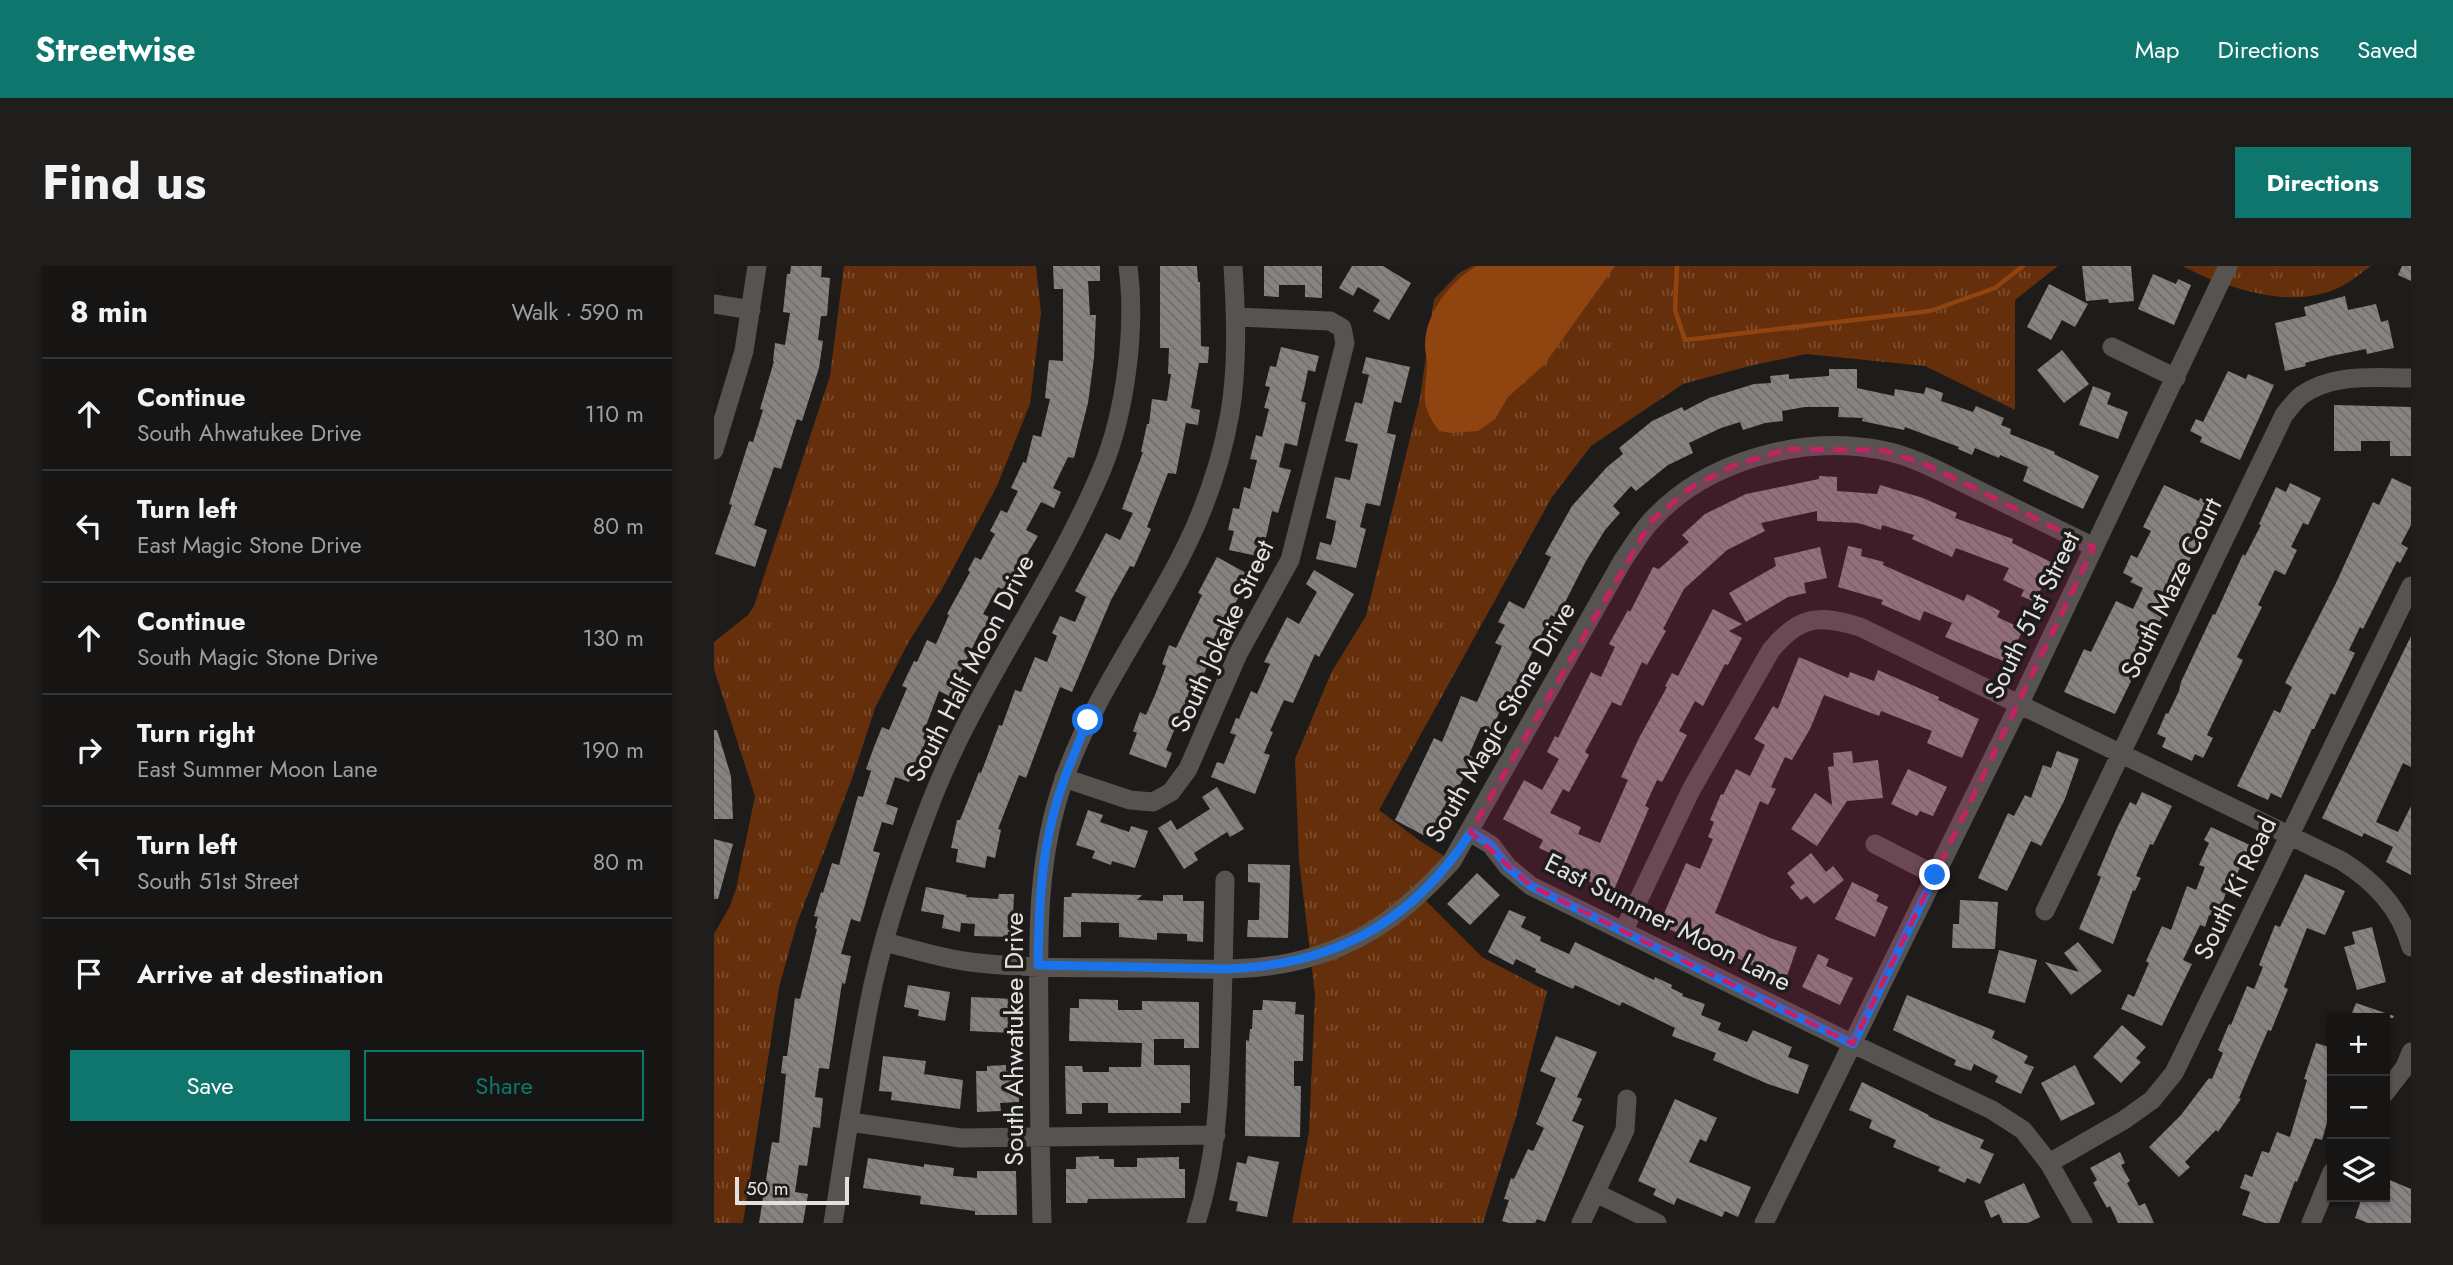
<!DOCTYPE html>
<html lang="en">
<head>
<meta charset="utf-8">
<style>
  :root { --surface:#161514; --page:#1f1e1d; --text:#f1f3f6; --muted:#9e9fa0; --line:#353434; --accent:#0f766e }
  body { margin:0; font-family:Jost,sans-serif; background:var(--page); color:var(--text) }
  .controls { position:absolute; right:21px; bottom:21px; display:grid; overflow:hidden; border-radius:0px; box-shadow:0 2px 5px #0004 }
  .controls button { width:63px; height:63px; display:grid; place-items:center; padding:0; border:0; border-bottom:2px solid var(--line); background:var(--surface); color:var(--text); font:35px sans-serif }
  .scale { position:absolute; left:21px; bottom:18px; width:114px; box-sizing:border-box; padding-left:7px; border:4px solid #e3e1e0; border-top:0; font-size:19px; line-height:24px; white-space:nowrap; color:#e3e1e0; -webkit-text-stroke:5px #1e1c1a; paint-order:stroke }
  .stop { position:absolute; width:21px; height:21px; margin:-16px; border:5px solid #1a73e8; border-radius:50%; background:#fff }
  .stop.end { background:#1a73e8; border-color:#fff; box-shadow:0 2px 7px #0008 }
  .list { margin:0; padding:0; list-style:none }
  h2 { display:flex; justify-content:space-between; align-items:center; height:91px; margin:0; padding:0 28px; font-size:30px }
  h2 small { font-size:23px; font-weight:400; color:var(--muted) }
  .list li { display:grid; grid-template-columns:46px 1fr auto; gap:21px; align-items:center; box-sizing:border-box; height:112px; padding:0 28px; border-top:2px solid var(--line) }
  .list b { display:block; font-size:26px; white-space:nowrap }
  .list p { margin:0; font-size:23px; white-space:nowrap; color:var(--muted) }
  .list em { font-size:23px; font-style:normal; color:var(--muted) }
  .actions { display:flex; gap:14px; padding:21px 28px }
  .actions a { flex:1; padding:16px 0; border:2px solid var(--accent); border-radius:0px; text-align:center; font-size:24px; color:var(--accent) }
  .actions .main { background:var(--accent); color:#fff }
  .icon { flex:none; width:38px; height:38px; fill:none; stroke:currentColor; stroke-width:2; stroke-linecap:round; stroke-linejoin:round }
  .map { position:relative; flex:none; width:1697px; height:957px; overflow:hidden; border-radius:0px }
  header { display:flex; align-items:center; gap:42px; box-sizing:border-box; height:98px; padding:0 35px; background:var(--accent); color:#fff }
  header strong { font-size:33px }
  nav { display:flex; gap:38px; margin-inline-start:auto; font-size:24px }
  .intro { display:flex; align-items:center; justify-content:space-between; box-sizing:border-box; height:168px; padding:0 42px }
  h1 { margin:0; font-size:49px }
  .button { padding:18px 32px; border-radius:0px; background:var(--accent); color:#fff; font-size:24px; font-weight:700 }
  main { display:flex; gap:42px; padding:0 42px }
  aside { flex:1; background:var(--surface); border-radius:0px; box-shadow:0 2px 5px #0004 }
  .map>svg:first-child { display:block }
</style>
</head>
<body>
<header>
<strong>Streetwise</strong>
<nav><a>Map</a><a>Directions</a><a>Saved</a></nav>
</header>
<div class="intro"><h1>Find us</h1><a class="button">Directions</a></div>
<main>
<aside>
<h2>8 min<small>Walk · 590 m</small></h2>
<ul class="list">
<li><svg class="icon" aria-label="ahead" viewBox="0 0 24 24"><path d="M12 20V5M6 11l6-6 6 6"/></svg><div><b>Continue</b><p>South Ahwatukee Drive</p></div><em>110 m</em></li>
<li><svg class="icon" aria-label="left" viewBox="0 0 24 24"><path d="M17 20v-9H6M10 6l-5 5 5 5"/></svg><div><b>Turn left</b><p>East Magic Stone Drive</p></div><em>80 m</em></li>
<li><svg class="icon" aria-label="ahead" viewBox="0 0 24 24"><path d="M12 20V5M6 11l6-6 6 6"/></svg><div><b>Continue</b><p>South Magic Stone Drive</p></div><em>130 m</em></li>
<li><svg class="icon" aria-label="right" viewBox="0 0 24 24"><path d="M7 20v-9h11M14 6l5 5-5 5"/></svg><div><b>Turn right</b><p>East Summer Moon Lane</p></div><em>190 m</em></li>
<li><svg class="icon" aria-label="left" viewBox="0 0 24 24"><path d="M17 20v-9H6M10 6l-5 5 5 5"/></svg><div><b>Turn left</b><p>South 51st Street</p></div><em>80 m</em></li>
<li><svg class="icon" aria-label="arrive" viewBox="0 0 24 24"><path d="M6 21V4h12l-3 4 3 4H6"/></svg><div><b>Arrive at destination</b></div></li>
</ul>
<div class="actions"><a class="main">Save</a><a>Share</a></div>
</aside>
<div class="map">
<svg width="1697" height="957" viewBox="0 0 1697 957">
  <defs>
    <pattern id="grass-tufts" width="24" height="20" patternUnits="userSpaceOnUse" patternTransform="scale(1.75)"><rect width="24" height="20" fill="#662f0c"/><path d="M3 7l-1-3M5 7V3M7 7l1-3M15 17l-1-3M17 17v-4M19 17l1-3" fill="none" stroke="#7c4d2f"/></pattern>
    <pattern id="building-back-hatch" width="6" height="6" patternUnits="userSpaceOnUse" patternTransform="scale(1.75)"><rect width="6" height="6" fill="#878382"/><path d="M-1 5l2 2M0 0l6 6M5-1l2 2" fill="none" stroke="#706d6c"/></pattern>
  </defs>
  <rect width="100%" height="100%" fill="#1e1c1a"/>
  <path fill="url(#grass-tufts)" d="M130,0h192l5,47 -11,91 -33,82 -55,103 -34,54 -33,65 -22,68 -56,147 -18,64 -36,236h-29v-289l16,-28 6,-17 19,-93 -41,-127v-27l34,-27 6,-9 76,-230z
    M758,0h586l-43,34v110l-90,-44 -119,-12 -57,12 -66,18 -92,62 -39,51 -173,313 41,31 32,20 -31,35 61,61 65,34 -31,126 -33,106h-191l17,-91 6,-137 -16,-135 -4,-101 37,-88 34,-55 54,-218 14,-99 25,-26z
    M1468,0h46l-8,18z
    M1522,0h135c-9,6 -18,14 -27,19 -38,21 -83,11 -116,0z"/>
  <path fill="#904410" d="M762,0h139l-71,99 -36,32 -13,22 -17,12 -26,2 -13,-2c-21,-28 -13,-37 -12,-68 0,-6 -2,-11 -2,-17 0,-33 25,-64 51,-80z"/>
  <g fill="none" stroke-linecap="round" stroke-linejoin="round">
    <path stroke="#904410" stroke-width="4.5" d="M963,0l-2,44 10,30 245,-29 65,-23 28,-22"/>
  </g>
  <path fill="url(#building-back-hatch)" d="M77,0h31l-1,11 9,1 -3,38h-6l-3,24 5,1 -4,27 -17,53 -5,-2 -16,50 -7,-2 -20,58 13,5 -12,37 -40,-13 17,-49 -3,-1 20,-63 4,1 10,-32 -3,-1 14,-48h-1l2,-18 10,2 5,-32 -7,-1 4,-38h3z
    M339,0h47v15h-12l2,34h6l-2,43 -6,45 -14,55 -6,-1 -15,31 8,4 -7,16 -13,-6 -15,28 12,6 -33,55 -7,-4 -15,27 8,4 -9,15 -2,-1 -31,64 -10,-5 -15,40 7,3 -11,27 -3,-1 -8,22 -14,-5 -9,27 12,4 -5,17 -11,-3 -9,29 7,2 -20,69 -9,-3 -10,35 10,2 -6,28 -3,-1 -13,86 -10,-1 -4,29 8,1 -3,30 -7,-1 -6,39 -8,-1 -4,27 13,2 -5,29h-44l13,-81 7,1 7,-69 -5,-1 2,-17h4l8,-58 5,1 17,-70 -2,-1 3,-11 -4,-1 7,-24 2,1 9,-30 7,2 19,-69 5,1 8,-26 -5,-2 8,-22 8,-20 7,3 18,-42 -5,-2 12,-25 3,1 10,-22 9,4 13,-29 -2,-1 23,-42 -2,-2 7,-13 6,3 14,-26 -5,-3 11,-21 6,3 11,-22 -7,-3 12,-26 3,1 7,-28 8,2 9,-38 -5,-1 4,-38 14,1v-72h-9z
    M446,0h37l1,16h2l1,64 8,1 -1,16h-9l-8,45 9,2 -2,15 -12,-2 -10,51 -8,-1 -21,54 4,2 -17,38 -4,-1 -19,34 -39,92 -12,-5 -34,91 -7,-3 -21,54 3,1 -6,28 -8,-2 -2,12 -29,-6 2,-13 -7,-1 6,-28h3l19,-48 2,1 18,-48 3,1 13,-36 6,2 14,-35 12,5 10,-26 -5,-3 8,-17 15,6 11,-25 -11,-6 31,-58 14,7 13,-27 -11,-4 21,-57h-2l6,-28h2l3,-25 15,2 4,-27h-3l1,-26h-9z
    M550,0h58v32l-17,-1v-12h-26v12l-15,-1z
    M638,0h31l28,17 -22,37 -16,-9 7,-11 -22,-13 -5,9 -14,-8z
    M1368,0h49l3,35 -25,2 -1,-4 -22,2z
    M1688,0h9v15l-13,-6z
    M1439,8l23,10 2,-5 13,6 -17,40 -36,-16z
    M1335,18l39,20 -13,23 -13,-7 -11,20 -24,-13z
    M1631,30l3,14 28,-6 5,18 7,-2 6,28 -27,6 -1,-5 -35,7 -26,7 1,3 -21,5 -10,-48 31,-7 -2,-9z
    M567,81l38,9 -4,16 -7,-2 -3,15 -4,16 5,2 -9,43 -12,-3 -6,24 12,3 -13,43 -6,-2 -7,31 6,1 -4,15 -38,-8 5,-19 -6,-1 5,-22 6,1 5,-22 6,2 7,-29 -7,-1 6,-24 6,2 7,-28 -5,-1 6,-21 -5,-1 5,-20 6,1z
    M1348,84l27,34 -25,19 -27,-33z
    M652,91l44,10 -9,36 -7,-2 -7,32 9,2 -16,71 -14,-3 -6,24 6,2 -10,39 -40,-9 4,-17 11,3 3,-12 2,-12 -10,-3 9,-41 15,3 8,-36 -13,-3 10,-39 7,2 7,-29 -7,-2z
    M1115,103h28v19l37,8 1,-7 29,5 2,-7 17,6 -2,8 32,11 3,-6 28,12 -3,7 10,4 -1,5 45,18 -1,2 45,22 -16,33 -60,-28 5,-14 -28,-12 -1,3 -24,-10 -3,7 -14,-6 1,-2 -54,-20 -1,3 -42,-9 1,-3 -25,-1 1,-10h-34l-23,4 1,10 -18,2 -22,7 -3,-8 -19,6 -32,15 4,10 -25,12 -32,26 -5,-5 -18,20 7,7 -15,17 -19,31 -29,57 -6,-3 -26,52 -17,40 -5,-3 -12,27 -10,-4 -12,28 5,3 -37,70 -6,-4 -6,12 -30,-16 39,-82 8,4 19,-46 16,6 25,-56 -7,-3 10,-18 -7,-3 11,-21 15,8 27,-52 -6,-3 27,-48 35,-39 16,-13 -4,-6 33,-27 30,-14 2,4 25,-13 45,-14 17,-1 -1,-7 19,-2v5l40,-3z
    M1514,105l18,8 2,-5 26,11 -34,75 -40,-18 2,-5 -12,-6 6,-12 7,3z
    M1379,120l18,7 -4,11 21,8 -10,27 -39,-14z
    M1620,139l77,2v49h-21v-15h-29v10h-27z
    M1105,210l18,1v14l40,3 3,-9 43,13 34,15 -2,5 58,21 -1,4 41,20 -18,39 -14,-6 3,-6 -21,-10 6,-12 -53,-20 -4,9 -40,-18 2,-4 -32,-10 -1,5 -23,-7 -41,-2v-10l-56,12 4,8 -38,19 -43,39 -21,40 3,2 -19,34 -5,-3 -21,44 -9,-4 -27,50 4,3 -20,37 -6,-3 -13,24 31,14 -3,7 22,9 28,-63 -7,-3 18,-39 28,-51 -2,-1 7,-13 6,3 35,-67 29,15 -13,7 13,7 -14,27 -3,-1 -22,42 -8,-5 -16,30 8,4 -25,47 -5,-2 -12,26 4,2 -36,84 -56,-25 4,-9 -22,-10 4,-8 -40,-21 21,-39 18,10 17,-31 -12,-7 8,-16 3,2 33,-66 10,5 14,-30 -6,-3 19,-34 2,2 23,-45 6,2 30,-27 -7,-7 23,-21 41,-20 73,-15z
    M1678,212l19,9v38l-10,19 7,4 -8,15 -3,-2 -34,68 -3,-2 -11,23 6,3 -20,42 -4,-2 -17,36h-2l-31,69 -10,-5 -3,7 -31,-14 37,-76 6,3 12,-26 -7,-4 51,-100 37,-81 6,3z
    M1576,217l31,15 -13,27 -5,-2 -12,24 6,3 -12,25 -10,-5 -17,35 4,2 -25,50 6,3 -36,75 6,3 -10,20 -8,-4 -3,7 -30,-14 4,-9 -9,-4 9,-21 2,1 11,-23 2,-9 32,-68 2,1 28,-61 2,2 16,-31 -2,-1 17,-37 10,5z
    M1450,219l35,16 1,-3 16,8 -101,208 -51,-22 20,-43 7,3 25,-51 17,8 10,-21 -13,-6 3,-4 -10,-5 8,-18 6,3 14,-27 -8,-4z
    M1134,280l14,3 -1,7 23,6 -1,3 81,36 3,-7 33,17 -3,6 26,12 -15,34 -63,-26 7,-14 -28,-12 -4,10 -39,-17 2,-4 -45,-13z
    M1106,281l7,31 -23,5 2,10 -18,4 -42,25 -17,-29 47,-27 -2,-8z
    M503,291l40,22 -7,14 -7,-4 -15,28 5,3 -8,14 -4,-3 -37,94 -7,-2 -11,27 6,3 -6,15 -37,-14 8,-21 -4,-2 7,-19 6,3 9,-20 11,-29 -4,-2 7,-19 7,3 26,-53 -4,-2z
    M600,304l40,24 -35,63 -4,-3 -22,49 -9,-3 -14,31 3,1 -9,21 6,2 -15,39 -44,-17 6,-15 7,2 12,-29 -6,-2 6,-15 3,1 12,-28 6,3 13,-30 -6,-2 23,-45 12,7 18,-32 -11,-8z
    M1697,370v131l-8,-4 -27,59 22,10 13,-26v69l-25,-13 7,-15 -29,-14 -2,4 -40,-19z
    M1085,391l49,21 2,-6 24,9 4,-11 61,27 -1,3 41,19 -17,39 -35,-15 5,-12 -51,-20 -2,5 -55,-21 -14,34 -18,31 -7,-3 -14,30 5,2 -8,16 -8,-4 -45,112 55,25 27,9 -10,29 -33,-10 -55,-26v2l-40,-17 27,-62 14,6 13,-30 -5,-2 6,-15 -4,-2 11,-26 2,1 13,-26 14,7 15,-31 -11,-6 19,-33 5,3z
    M0,464h3l14,46 2,43h-19z
    M1138,485l1,12 25,-3 5,38 -36,3 -30,45 -26,-17 24,-36 17,12 -4,-38 6,-1 -1,-13z
    M1343,485l22,8 -14,40 -24,47 -10,-5 -24,50 -29,-13 30,-65 6,3 11,-21 6,3 12,-33 8,3z
    M1194,503l39,18 -14,29 -13,-5 -3,5 -26,-12z
    M503,521l27,42 -14,8 -3,-5 -33,21 4,7 -14,9 -26,-41 13,-8 6,10 33,-21 -8,-12z
    M1428,526l30,14 -19,39 -3,-1 -14,32 5,2 -6,13 -2,-1 -20,54 -34,-15 22,-52 -4,-2 20,-47 13,-26 6,3z
    M374,544l15,5 -3,7 29,10 2,-6 17,5 -13,37 -23,-7 -1,4 -19,-7 3,-7 -19,-6z
    M1497,561l39,18 -16,36 -3,-2 -14,39 -8,-3 -4,12 -5,-2 -17,35 9,4 -30,62 -41,-17 7,-15 6,3 15,-34 -3,-2 16,-35 9,4 16,-44 9,4 9,-23 -6,-2 10,-22 -5,-3z
    M0,573l19,5 -15,55h-4z
    M1097,587l15,19 7,-6 11,14 -30,24 -7,-8 -6,4 -11,-13 5,-4 -8,-10z
    M534,598l42,1 -2,73 -41,-1 1,-17h11l1,-37 -12,-1z
    M763,607l23,22 -30,30 -23,-21z
    M1591,608l40,17 -20,44 -18,-7 -23,59 4,2 -17,42 -3,-1 -29,68 2,1 -23,33 -2,-2 -31,32 5,5 -11,10 -30,-30 32,-32 28,-37 3,1 11,-26 -5,-3 11,-26 2,1 16,-39 7,3 9,-22 -4,-2 16,-40 5,2z
    M1138,616l27,13 -3,6 12,6 -13,30 -40,-18z
    M212,621l41,8 -1,2 32,2 1,-5h15l-2,43 -38,-1 1,-12 -14,-1 -1,9 -18,-4 2,-13 -23,-4z
    M358,627l70,2 -5,5 26,1v-6h20v6h21l-1,41 -16,-1v-7l-30,-1v7l-38,-3v-14l-38,-1v15h-18l1,-40h7z
    M1246,634l38,2 -3,47 -43,-1 1,-24h6z
    M795,644l17,7 -5,10 20,10 -1,4 29,13 6,-12 79,38 1,-3 17,8 -1,3 12,6 -1,2 23,8 -4,11 20,8 -3,7 29,12 6,-12 39,17 -4,10 21,8 -11,29 -30,-10 -55,-24 3,-7 -44,-17 3,-8 -53,-26 -2,4 -45,-21 -2,4 -38,-17 1,-3 -20,-10 -3,6 -25,-13z
    M1658,661l14,55 -29,8 -13,-43 11,-3 -3,-12z
    M1364,676l24,29 -31,24 -26,-33 34,10 -15,-19z
    M1285,684l38,10 -12,43 -37,-10z
    M1104,688l11,5 -3,7 27,12 -13,27 -38,-18z
    M194,719l42,7 -5,29 -27,-5 1,-6 -15,-3z
    M1193,729l88,36 -3,7 36,18 -4,7 10,4 -13,27 -26,-12 3,-6 -24,-12 -3,7 -17,-6 2,-5 -63,-30z
    M257,731l43,2 -2,34 -42,-2z
    M365,733l39,1v10h24v-9l57,1v46h-15v-9h-30v26h36v38h-9v10h-73v-10h-26v11h-16l-1,-48h17l1,6h26v-5h32l1,-24 -73,-2 1,-33h9z
    M549,734l33,2 -1,12 9,1 -1,46h-9v25h7l-1,51 -55,-1 1,-96 3,1 1,-12h2l1,-19h9z
    M1642,737l38,13 -1,2h-43z
    M1408,759l24,22 -10,11 5,4 -20,21 -28,-26z
    M842,770l41,16 -20,45 5,2 -10,22 12,5 -39,96 -8,-3 -2,4h-26l-7,-2 7,-21 -5,-1 7,-21 3,1 14,-30 5,2 11,-23 -8,-4 20,-46 -16,-7z
    M1602,777l16,5v57l-10,35 -7,-2 -18,44 -2,-1 -16,42h-14l-23,-8 8,-23 -10,-4 5,-14 7,3 10,-26 7,2 8,-21 13,5 17,-57 -3,-1z
    M169,790l43,5 -2,13 39,6 -3,29 -69,-9 1,-8 -13,-1z
    M292,799v6l12,-1 1,32 -19,1 1,8 -24,1 -1,-41h11v-5z
    M1361,799l20,39 -34,17 -20,-38z
    M1148,816l67,33 -1,1 56,24 -4,8 14,6 -14,30 -13,-6 -2,5 -27,-12 2,-4 -47,-20 3,-7 -27,-12 3,-8 -23,-10z
    M961,833l42,19 -11,24 -6,-3 -11,23 62,25 -13,30 -13,-6 -3,6 -45,-19 -3,7 -21,-10 3,-6 -18,-8z
    M1406,886l5,11 -4,2 9,16 -3,2 12,23 6,-3 9,20h-36l-8,-17 -3,2 -14,-25 4,-3 -7,-12z
    M385,890v3h15v8h23v-9l42,-1v12h6v29l-97,1 -1,4h-21v-34h10v-12z
    M534,890l31,6 -12,55 -31,-6 2,-9 -9,-2 8,-38 9,2z
    M154,892l56,9v-3l30,4 -1,8 24,2v-7h39l1,44h-42v-4l-55,-7 1,-8 -58,-8z
    M1671,912l26,11v34h-43l-13,-5 7,-21h23z
    M1310,917l16,34 -12,6h-25l-4,-9 -8,4 -7,-17z"/>
  <g fill="none" stroke-linecap="round" stroke-linejoin="round">
    <path stroke="#565351" stroke-width="19" d="M0,38l37,6
      M1398,81l64,31
      M0,184l30,-99 13,-85
      M350,512l66,22 23,2 18,-10 17,-23 50,-115 52,-94 55,-217 -3,-15 -12,-7 -94,-4
      M756,566l21,13 17,22 23,19 322,158 139,66 31,20 26,33 34,60
      M1161,578l60,31
      M1331,645l239,-496c5,-6 11,-15 18,-20 31,-22 73,-17 109,-17
      M910,664l67,-140 80,-140c28,-34 48,-36 89,-23l482,234c33,21 58,47 69,86
      M171,676c31,8 62,18 94,21 56,6 114,4 170,5 53,1 108,5 159,-10 62,-17 102,-51 144,-97l171,-301c9,-13 18,-28 28,-39 55,-61 151,-86 230,-71 33,6 64,24 93,38 40,20 80,39 120,59
      M1671,827l20,-26 6,-15
      M136,856l111,16 255,-3
      M1335,897l75,-43 28,-20 22,-27 237,-487
      M882,927l61,30
      M119,957c12,-73 22,-147 36,-219 13,-67 36,-134 60,-197 45,-119 124,-221 173,-338 24,-58 34,-142 26,-203
      M328,957c-2,-67 -3,-134 -3,-201 -1,-82 -3,-166 26,-245 25,-71 69,-134 105,-200 28,-50 50,-107 60,-164 8,-48 6,-98 3,-147
      M482,957c20,-63 23,-121 25,-186 2,-52 3,-105 4,-157
      M867,957l44,-93 2,-31
      M1050,957l255,-518 209,-439
      M1597,957l21,-51"/>
  </g>
  <g fill="none" stroke-linecap="round" stroke-linejoin="round">
    <path stroke="#1a73e8" stroke-width="9" d="M374,454c-13,32 -27,63 -35,96 -13,49 -14,99 -15,149l186,4c107,-3 188,-45 247,-137l20,13 17,22 23,19 322,158 82,-169"/>
  </g>
  <path fill="#c42262" fill-opacity="0.2" stroke="#c42262" stroke-width="5" stroke-dasharray="14 9" stroke-linejoin="round" d="M1073,183l95,1 41,13 171,84 -241,497 -322,-158 -61,-54 181,-311 39,-33 44,-23z"/>
  <g text-anchor="middle" dominant-baseline="central" stroke-width="7" stroke-linejoin="round" paint-order="stroke">
    <g font-size="26" fill="#e3e1e0" stroke="#1e1c1a">
      <text transform="translate(1457 322) rotate(-64)">South Maze Court</text>
      <text transform="translate(1318 349) rotate(-64)">South 51st Street</text>
      <text transform="translate(508 370) rotate(-65)">South Jokake Street</text>
      <text transform="translate(256 402) rotate(-63)">South Half Moon Drive</text>
      <text transform="translate(786 456) rotate(-60)">South Magic Stone Drive</text>
      <text transform="translate(1521 622) rotate(-64)">South Ki Road</text>
      <text transform="translate(954 656) rotate(27)">East Summer Moon Lane</text>
      <text transform="translate(300 773) rotate(-90)">South Ahwatukee Drive</text>
    </g>
  </g>
</svg>
<div class="controls">
<button>+</button>
<button>−</button>
<button><svg class="icon" aria-label="layers" viewBox="0 0 24 24"><path d="M12 4l9 5-9 5-9-5zM3 14l9 5 9-5"/></svg></button>
</div>
<div class="scale">50 m</div>
<div class="stop" style="left:374px;top:454px"></div>
<div class="stop end" style="left:1221px;top:609px"></div>
</div>
</main>
</body>
</html>
